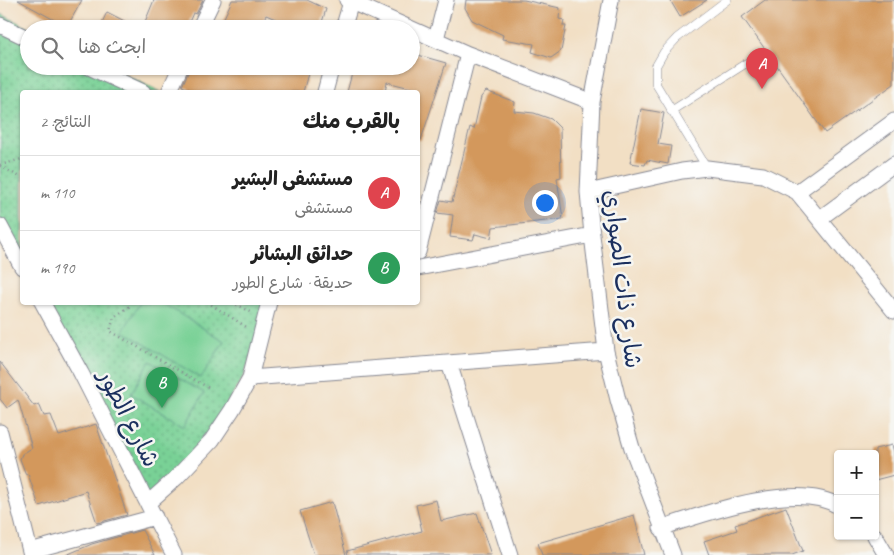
<!DOCTYPE html>
<html lang="ar">
<head>
<meta charset="utf-8">
<style>
  :root { --surface:#fff; --page:#f6f6f6; --text:#222; --muted:#767676; --line:#e0e0e0; --accent:#d93025 }
  body { margin:0; font-family:Caveat,"Playpen Sans Arabic",sans-serif; background:var(--page); color:var(--text); direction:rtl }
  .controls { position:absolute; right:15px; bottom:15px; display:grid; overflow:hidden; border-radius:5px; box-shadow:0 1px 4px #0004 }
  .controls button { width:45px; height:45px; display:grid; place-items:center; padding:0; border:0; border-bottom:1px solid var(--line); background:var(--surface); color:var(--text); font:25px sans-serif }
  .you { position:absolute; left:544px; top:202px; width:18px; height:18px; margin:-12px; border:4px solid #fff; border-radius:50%; background:#1a73e8; box-shadow:0 0 0 8px #1a73e833 }
  .badge { display:grid; place-items:center; width:32px; height:32px; border-radius:50%; background:var(--accent); color:#fff; font-size:16px; font-weight:700 }
  .pin { position:absolute; translate:-50% -41px; filter:drop-shadow(0 1px 2px #0008) }
  .pin::after { content:''; position:absolute; top:26px; width:18px; height:15px; background:inherit; clip-path:polygon(0 0,100% 0,50% 100%) }
  .list { margin:0; padding:0; list-style:none }
  h2 { display:flex; justify-content:space-between; align-items:center; height:65px; margin:0; padding:0 20px; font-size:21px }
  h2 small { font-size:16px; font-weight:400; color:var(--muted) }
  .list li { display:grid; grid-template-columns:32px 1fr auto; gap:15px; align-items:center; box-sizing:border-box; height:75px; padding:0 20px; border-top:1px solid var(--line) }
  .list b { display:block; font-size:19px; white-space:nowrap }
  .list p { margin:0; font-size:16px; white-space:nowrap; color:var(--muted) }
  .list em { font-size:16px; font-style:normal; color:var(--muted) }
  .icon { flex:none; width:28px; height:28px; fill:none; stroke:currentColor; stroke-width:2; stroke-linecap:round; stroke-linejoin:round }
  .map { position:relative; flex:none; width:894px; height:555px; overflow:hidden; direction:ltr }
  .search { position:absolute; background:var(--surface); box-shadow:0 1px 4px #0004; left:20px; top:20px; width:400px; height:55px; display:flex; align-items:center; gap:12px; box-sizing:border-box; padding:0 18px; border-radius:28px; color:var(--muted); font-size:19px }
  .panel { position:absolute; background:var(--surface); box-shadow:0 1px 4px #0004; left:20px; top:90px; width:400px; height:215px; border-radius:5px; direction:rtl }
  .map>svg:first-child { display:block }
</style>
</head>
<body>
<div class="map">
<svg width="894" height="555" viewBox="0 0 894 555">
  <defs>
    <pattern id="park-dots" width="8" height="8" patternUnits="userSpaceOnUse" patternTransform="scale(1.25)"><rect width="8" height="8" fill="#79d196"/><path d="M2 2h.1M6 6h.1" fill="none" stroke="#62aa7e" stroke-width="1.8" stroke-linecap="round"/></pattern>
  </defs>
  <rect width="100%" height="100%" fill="#f6f6f2"/>
  <filter id="ink" filterUnits="userSpaceOnUse"><feTurbulence type="fractalNoise" baseFrequency=".02" numOctaves="2"/><feDisplacementMap in="SourceGraphic" scale="10" xChannelSelector="R" yChannelSelector="G"/><feConvolveMatrix kernelMatrix="1 2 1 2 8 2 1 2 1" color-interpolation-filters="sRGB"/></filter>
  <filter id="wash" filterUnits="userSpaceOnUse"><feTurbulence type="fractalNoise" baseFrequency=".0096" numOctaves="4" result="noise"/><feDisplacementMap in="SourceGraphic" scale="20" xChannelSelector="R" yChannelSelector="G"/><feGaussianBlur stdDeviation="1.12" result="paint"/><feColorMatrix in="noise" values="0 0 0 0 0 0 0 0 0 0 0 0 0 0 0 0 0 1.4 0 .05"/><feComposite in="paint" operator="in"/></filter>
  <g filter="url(#wash)">
    <rect width="100%" height="100%" fill="#f2dfc4"/>
    <path fill="url(#park-dots)" stroke="#4a807a" d="M1,14l30,15h-2v37h78l53,26h-138v173l-22,-42z
      M43,303h227l-26,73 -39,64 -54,66z"/>
    <path fill="#79d196" stroke="#4a807a" d="M140,303h22l62,38 -23,37 -78,-47z
      M150,361l54,32 -19,33 -54,-32z"/>
    <g id="blocks">
      <path fill="#d3985b" d="M18,0h64l-15,27z
        M154,0h49l-7,14 -3,-1 -7,16h-44z
        M232,0h75l19,9 -6,20h-21l-33,-14 -7,14h-40z
        M466,0h58l36,8 -1,11 5,1 -1,6h3l-5,25 -10,7 -19,-6 2,-8 -32,-5 1,-4 -31,-15 -7,-12z
        M670,0h37l-27,17z
        M765,0h129v84l-69,49 -83,-116z
        M107,12l33,17h-41z
        M411,53l35,10 -25,77h-3v-50l-31,-8 -2,10h-38l7,-26h57z
        M191,66h119l-7,26h-107l-14,-6z
        M486,91l29,11 -1,9 20,2 17,6 9,9 1,49 -4,1 6,41 -70,8 -2,11 -16,-4 -2,6 -23,-3 3,-22 -16,-2 4,-13 11,2 18,-75 4,2 7,-32z
        M641,109l23,4 -6,31 13,2 -3,18 -21,-4 -2,5 -15,-2z
        M0,362l34,44 5,-2 5,12 7,-1 8,21 37,-12 31,91 -30,8 -11,-32 -47,15 -11,-32 -2,1 -6,-16 2,-5 10,-6 -14,-48 -11,8 -7,-9z
        M892,445l2,7v23l-19,5v-31z
        M436,500l5,21 36,-8 14,42h-143l-1,-4 75,-20 -6,-26z
        M332,502l14,53h-32l-14,-44z
        M786,507l17,44 -11,4h-83l-5,-14 33,-11 -2,-5z
        M634,515l10,40h-102l-4,-12z
        M142,530l13,25h-89l26,-11z"/>
    </g>
  </g>
  <g filter="url(#ink)">
    <use href="#blocks" fill-opacity="0" stroke="#868791" stroke-width="1"/>
    <g fill="none" stroke-linecap="round" stroke-linejoin="round">
      <defs>
        <path id="lane" d="M671,111l88,-56
          M707,168l-51,-84v-18l8,-14 13,-14 50,-38"/>
        <path id="street" d="M347,0l121,54 124,48
          M611,0l-19,102 -4,90 4,43 14,116 12,49 14,48 41,107
          M0,25l29,14
          M199,29l14,-29
          M343,29l8,-27
          M436,39l10,-39
          M87,66l56,26
          M169,92l12,-26
          M325,92l7,-26
          M588,192l94,-21 25,-3 56,7 34,17 97,119
          M797,192l97,-71
          M819,219l75,-55
          M0,226l22,41
          M418,252l50,-198
          M418,268l174,-33
          M42,302l39,71 93,182
          M449,363l61,192
          M250,378l356,-27
          M0,432l31,123
          M148,503l28,-25 36,-38 20,-30 18,-32 19,-76
          M661,528c42,-14 136,-48 177,-22
          M875,536l11,19
          M30,551l125,-34"/>
      </defs>
      <use href="#lane" stroke="#868791" stroke-width="9"/>
      <use href="#street" stroke="#868791" stroke-width="17"/>
      <path stroke="#868791" stroke-width="2.5" stroke-dasharray="1 4" stroke-linecap="butt" d="M0,165l22,-6
        M0,166l22,12
        M129,302l1,4 -16,11 -4,14 99,57
        M207,302l41,26
        M232,302l19,10"/>
      <use href="#lane" stroke="#fff" stroke-width="8"/>
      <use href="#street" stroke="#fff" stroke-width="15"/>
    </g>
  </g>
  <g text-anchor="middle" dominant-baseline="central" stroke-width="5" stroke-linejoin="round" paint-order="stroke">
    <g font-size="24" fill="#1b2f5e" stroke="#f6f6f2">
      <text transform="translate(623 279) rotate(83)">شارع ذات الصواري</text>
      <text transform="translate(129 418) rotate(63)">شارع الطور</text>
    </g>
  </g>
</svg>
<div class="controls">
<button>+</button>
<button>−</button>
</div>
<div class="you"></div>
<div class="pin badge" style="left:762px;top:89px;background:#e0444e">A</div>
<div class="pin badge" style="left:162px;top:408px;background:#2e9e5b">B</div>
<div class="search"><svg class="icon" aria-label="search" viewBox="0 0 24 24"><circle cx="10" cy="10" r="6"/><path d="M15 15l6 6"/></svg>ابحث هنا</div>
<section class="panel">
<h2>بالقرب منك<small>النتائج: 2</small></h2>
<ul class="list">
<li><span class="badge" style="background:#e0444e">A</span><div><b>مستشفى البشير</b><p>مستشفى</p></div><em>110 m</em></li>
<li><span class="badge" style="background:#2e9e5b">B</span><div><b>حدائق البشائر</b><p>حديقة · شارع الطور</p></div><em>190 m</em></li>
</ul>
</section>
</div>
</body>
</html>
